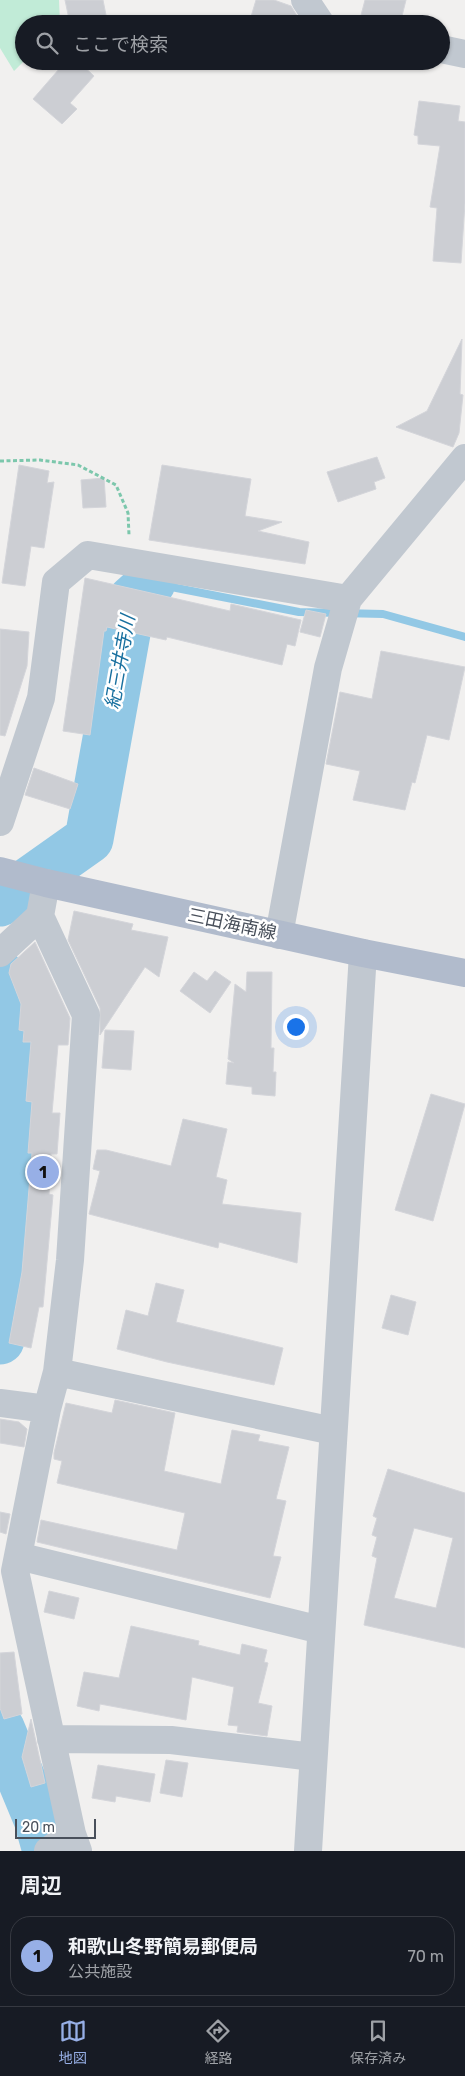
<!DOCTYPE html>
<html lang="ja">
<head>
<meta charset="utf-8">
<style>
  :root { --surface:#171b24; --page:#242831; --text:#f1f3f6; --muted:#9ea1a6; --line:#363941; --accent:#97afe6 }
  body { margin:0; font-family:Rubik,"Noto Sans JP",sans-serif; background:var(--page); color:var(--text) }
  .scale { position:absolute; left:15px; bottom:12px; width:81px; box-sizing:border-box; padding-left:5px; border:2px solid #49505b; border-top:0; font-size:14px; line-height:18px; white-space:nowrap; color:#49505b; -webkit-text-stroke:4px #fff; paint-order:stroke }
  .you { position:absolute; left:295px; top:1026px; width:18px; height:18px; margin:-12px; border:4px solid #fff; border-radius:50%; background:#1a73e8; box-shadow:0 0 0 8px #1a73e833 }
  .badge { display:grid; place-items:center; width:32px; height:32px; border-radius:50%; background:var(--accent); color:#111; font-size:16px; font-weight:700 }
  .pin { position:absolute; translate:-50% -50%; border:2px solid #fff; box-shadow:0 1px 5px #0006 }
  .list { margin:0; padding:0; list-style:none }
  h2 { display:flex; justify-content:space-between; align-items:center; height:65px; margin:0; padding:0 20px; font-size:21px }
  h2 small { font-size:16px; font-weight:400; color:var(--muted) }
  .list li { display:grid; grid-template-columns:32px 1fr auto; gap:15px; align-items:center; box-sizing:border-box; height:80px; margin:0 10px 10px; padding:0 10px; border:1px solid var(--line); border-radius:20px }
  .list b { display:block; font-size:19px; white-space:nowrap }
  .list p { margin:0; font-size:16px; white-space:nowrap; color:var(--muted) }
  .list em { font-size:16px; font-style:normal; color:var(--muted) }
  .icon { flex:none; width:28px; height:28px; fill:none; stroke:currentColor; stroke-width:2; stroke-linecap:round; stroke-linejoin:round }
  .map { position:relative; flex:none; width:465px; height:1851px; overflow:hidden }
  .search { position:absolute; background:var(--surface); box-shadow:0 1px 4px #0004; left:15px; right:15px; top:15px; height:55px; display:flex; align-items:center; gap:12px; box-sizing:border-box; padding:0 18px; border-radius:28px; color:var(--muted); font-size:19px }
  .sheet { height:155px; background:var(--surface) }
  nav { display:flex; justify-content:space-around; align-items:center; box-sizing:border-box; height:70px; border-top:1px solid var(--line); background:var(--surface); font-size:14px; color:var(--muted) }
  nav a { display:grid; justify-items:center; gap:2px }
  nav .on { color:var(--accent) }
  .map>svg:first-child { display:block }
</style>
</head>
<body>
<div class="map">
<svg width="465" height="1851" viewBox="0 0 465 1851">
  <rect width="100%" height="100%" fill="#f1f0ef"/>
  <path fill="#c1ebd7" d="M0,0h59l1,24h-36v37l-10,10 -14,-23z"/>
  <g fill="none" stroke-linecap="round" stroke-linejoin="round">
    <path stroke="#92c8e5" stroke-width="8" d="M151,583l148,29 84,2 82,23"/>
    <path stroke="#92c8e5" stroke-width="49" d="M0,902l89,-63 43,-239 19,-17
      M0,974l11,21 9,109 -6,104 -14,132
      M0,1728l38,91 9,32"/>
  </g>
  <path fill="#ccced3" stroke="#d4d5da" fill-rule="evenodd" d="M65,0h38l4,20 -17,4h-20z
    M256,0h18l17,6 11,18h-39l-13,-4z
    M365,0h41l-6,24h-24l-16,-5z
    M66,61h12l16,15 -24,27 7,6 -15,15 -29,-25z
    M419,101l41,5 -2,15 7,1v81l-4,60 -28,-2 4,-53 -7,-1 10,-61 -22,-2v-8l-4,-1z
    M462,339l-2,55 3,1 -4,38 -6,14 -57,-20 31,-16z
    M377,457l8,21 -11,4 2,7 -38,13 -11,-30z
    M19,465l30,6 -2,12 7,-1 -10,66 -13,-2 -6,40 -23,-3z
    M162,465l89,14 -6,37 37,6 -24,9 51,11 -4,22 -156,-24z
    M104,478l2,29 -23,1 -2,-28z
    M85,578l145,33 1,-7 70,16 -6,26 -8,-2 -5,21 -115,-28 -1,3 -59,-13 -1,4h-2l-14,104 -27,-4z
    M306,610l20,4 -6,23 -20,-5z
    M0,629l29,3 -2,34 -22,70 -5,-1z
    M381,651l84,16 -16,73 -22,-5 -12,48 -3,-1 -7,28 -52,-10 7,-29 -34,-7 14,-72 32,7z
    M34,768l44,16 -8,25 -45,-14z
    M74,911l59,13 -2,6 37,7 -9,40 -14,-10 -45,68v-27l-32,-68z
    M35,942l35,76 -2,27h-10l-6,68h8l-3,41h-6l-2,40 4,1 -10,112h-4l-8,41 -22,-5 13,-71 10,-119h-4l4,-51 -6,-1 5,-59h-8l1,-11 -5,-1 2,-26 -12,-31 2,-9z
    M215,971l16,11 -21,31 -30,-22 14,-19 13,9z
    M247,972h25l-1,76h3l-1,24h3l-1,24 -23,-2v-7l-26,-3 2,-22 6,1 -6,-4 7,-75 11,8z
    M105,1030l29,1 -3,39 -29,-2z
    M431,1094l34,10 -32,117 -38,-11z
    M183,1119l44,10 -11,48 11,3 -5,24 79,9 -4,50 -78,-21 -1,6 -129,-34 11,-43 -7,-2 4,-19h9l65,16z
    M156,1283l28,7 -8,32 107,26 -9,37 -107,-23 -50,-13 9,-39 22,6z
    M391,1295l25,7 -8,33 -26,-7z
    M115,1400l60,13 -11,58 57,13 11,-54 28,5 -2,6 31,6 -13,52 10,2 -13,55 8,1 -11,41 -233,-56 4,-22 136,30 8,-37 -128,-30 5,-22 -8,-2v-6l12,-50 46,10z
    M0,1419l19,3 8,7 -3,18 -24,-4z
    M388,1469l77,24v155l-101,-23 13,-67 -5,-2 5,-19 -5,-2 5,-17 -4,-2zM414,1528l39,10 -17,70 -42,-10z
    M0,1512l10,2 -4,20 -6,-2z
    M49,1591l30,7 -5,21 -30,-7z
    M131,1626l68,15 -1,4 42,10 2,-11 25,6 -3,12 4,1 -10,40 14,3 -5,30 -30,-4 1,-6 -10,-1 6,-38 -42,-10 -6,43 -86,-16 -1,7 -22,-5 7,-34 35,6z
    M14,1652l8,62 -18,5 -4,-11v-55z
    M31,1719l14,64 -14,4 -9,-30z
    M166,1760l22,3 -6,34 -22,-4z
    M98,1765l57,9 -5,28 -34,-6 -1,6 -23,-4z"/>
  <g fill="none" stroke-linecap="round" stroke-linejoin="round">
    <path stroke="#7cc7ac" stroke-width="3" stroke-dasharray="4 2.5" stroke-linecap="butt" d="M0,461l40,-1 38,5 38,20 12,28 1,22"/>
    <path stroke="#c1c8d0" stroke-width="28" d="M305,0l16,24
      M441,49l24,5
      M0,822l41,-124 15,-116 32,-27 260,44
      M46,883l-6,33 46,99 -16,245 -13,112 -10,37 -32,162 57,263 6,17
      M279,935l49,-267 20,-69 117,-141
      M0,953l40,-37
      M57,1372l276,59
      M0,1403l47,6
      M18,1556l303,74
      M51,1739l120,1 142,17
      M48,1851l24,-17
      M308,1851l55,-898"/>
    <path stroke="#b1bbcc" stroke-width="28" d="M0,871l46,12 317,70 102,20"/>
  </g>
  <g text-anchor="middle" dominant-baseline="central" stroke-width="5" stroke-linejoin="round" paint-order="stroke">
    <g font-size="18" fill="#49505b" stroke="#fff">
      <text transform="translate(232 924) rotate(12)">三田海南線</text>
    </g>
    <g font-size="19" font-style="italic" fill="#18709f" stroke="#fff">
      <text transform="translate(120 662) rotate(-80)">紀三井寺川</text>
    </g>
  </g>
</svg>
<div class="scale">20 m</div>
<div class="you"></div>
<div class="pin badge" style="left:43px;top:1172px">1</div>
<div class="search"><svg class="icon" aria-label="search" viewBox="0 0 24 24"><circle cx="10" cy="10" r="6"/><path d="M15 15l6 6"/></svg>ここで検索</div>
</div>
<section class="sheet">
<h2>周辺<small></small></h2>
<ul class="list">
<li><span class="badge">1</span><div><b>和歌山冬野簡易郵便局</b><p>公共施設</p></div><em>70 m</em></li>
</ul>
</section>
<nav>
<a class="on"><svg class="icon" aria-label="map" viewBox="0 0 24 24"><path d="M3 6l6-2 6 2 6-2v14l-6 2-6-2-6 2zM9 4v14M15 6v14"/></svg>地図</a>
<a><svg class="icon" aria-label="directions" viewBox="0 0 24 24"><path d="M12 3l9 9-9 9-9-9zM9 14v-3h6M13 9l2 2-2 2"/></svg>経路</a>
<a><svg class="icon" aria-label="saved" viewBox="0 0 24 24"><path d="M7 4h10v16l-5-4-5 4z"/></svg>保存済み</a>
</nav>
</body>
</html>
